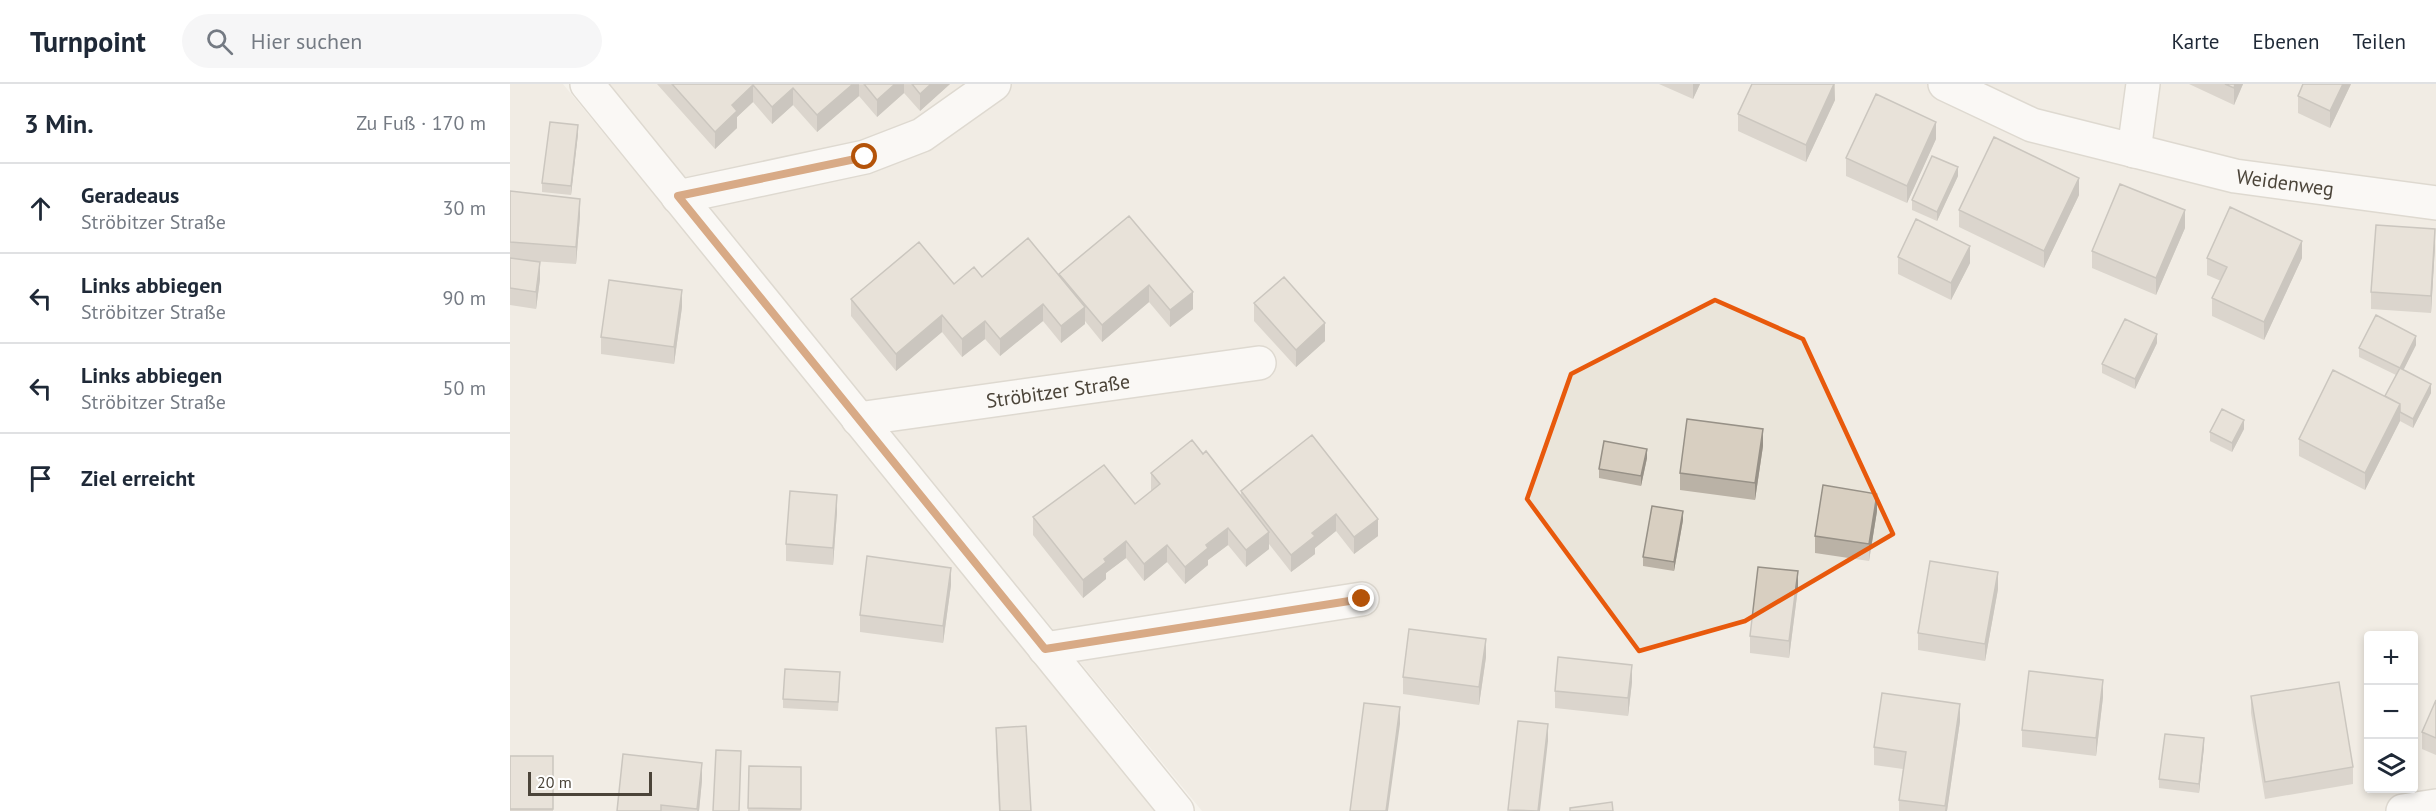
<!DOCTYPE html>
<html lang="de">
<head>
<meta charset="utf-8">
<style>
  :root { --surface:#fff; --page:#f6f6f7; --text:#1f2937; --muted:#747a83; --line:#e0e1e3 }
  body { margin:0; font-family:"PT Sans",sans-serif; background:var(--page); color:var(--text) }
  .controls { position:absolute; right:18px; bottom:18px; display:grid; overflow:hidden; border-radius:6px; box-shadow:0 3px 9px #0003 }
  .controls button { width:54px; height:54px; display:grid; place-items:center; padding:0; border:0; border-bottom:2px solid var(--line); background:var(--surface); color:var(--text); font:30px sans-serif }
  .scale { position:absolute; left:18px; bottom:15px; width:124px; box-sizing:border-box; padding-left:6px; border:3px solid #4b4439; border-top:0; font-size:16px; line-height:21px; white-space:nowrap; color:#4b4439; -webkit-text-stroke:4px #fff; paint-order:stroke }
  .stop { position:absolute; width:18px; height:18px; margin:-14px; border:4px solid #b45309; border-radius:50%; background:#fff }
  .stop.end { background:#b45309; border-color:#fff; box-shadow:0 2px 6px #0008 }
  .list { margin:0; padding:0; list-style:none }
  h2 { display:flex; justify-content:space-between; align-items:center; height:78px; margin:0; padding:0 24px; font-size:26px }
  h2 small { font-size:20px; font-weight:400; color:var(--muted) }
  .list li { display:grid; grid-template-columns:39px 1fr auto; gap:18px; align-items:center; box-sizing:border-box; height:90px; padding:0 24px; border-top:2px solid var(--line) }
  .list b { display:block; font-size:22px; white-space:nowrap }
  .list p { margin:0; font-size:20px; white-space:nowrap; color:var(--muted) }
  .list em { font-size:20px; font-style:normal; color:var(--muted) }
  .icon { flex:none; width:33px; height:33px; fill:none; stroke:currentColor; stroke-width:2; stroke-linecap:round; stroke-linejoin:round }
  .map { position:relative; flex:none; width:1926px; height:727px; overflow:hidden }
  header { display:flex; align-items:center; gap:36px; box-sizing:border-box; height:84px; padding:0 30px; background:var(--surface); border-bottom:2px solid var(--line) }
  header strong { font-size:28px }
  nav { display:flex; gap:33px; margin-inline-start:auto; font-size:21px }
  .search { width:420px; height:54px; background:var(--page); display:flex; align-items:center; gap:15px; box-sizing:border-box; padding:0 21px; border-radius:33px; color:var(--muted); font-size:22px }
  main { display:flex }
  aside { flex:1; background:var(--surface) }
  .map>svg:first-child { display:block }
</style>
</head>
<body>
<header>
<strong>Turnpoint</strong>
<div class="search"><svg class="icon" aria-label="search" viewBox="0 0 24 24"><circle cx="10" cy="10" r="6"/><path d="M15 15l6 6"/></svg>Hier suchen</div>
<nav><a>Karte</a><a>Ebenen</a><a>Teilen</a></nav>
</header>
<main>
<aside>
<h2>3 Min.<small>Zu Fuß · 170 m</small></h2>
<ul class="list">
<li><svg class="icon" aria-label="ahead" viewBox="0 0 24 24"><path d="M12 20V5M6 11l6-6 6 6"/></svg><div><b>Geradeaus</b><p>Ströbitzer Straße</p></div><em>30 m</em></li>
<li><svg class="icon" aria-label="left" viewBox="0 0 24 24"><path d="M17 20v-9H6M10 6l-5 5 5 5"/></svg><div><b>Links abbiegen</b><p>Ströbitzer Straße</p></div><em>90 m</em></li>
<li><svg class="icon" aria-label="left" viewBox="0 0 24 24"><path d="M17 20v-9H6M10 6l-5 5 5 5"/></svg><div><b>Links abbiegen</b><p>Ströbitzer Straße</p></div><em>50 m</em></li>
<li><svg class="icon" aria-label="arrive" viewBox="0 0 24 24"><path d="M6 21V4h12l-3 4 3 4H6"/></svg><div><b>Ziel erreicht</b></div></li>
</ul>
</aside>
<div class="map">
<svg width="1926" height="727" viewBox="0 0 1926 727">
  <rect width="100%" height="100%" fill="#f6f3ec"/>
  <path fill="#eae5da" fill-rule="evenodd" d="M0,0h53l601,727h-654z
    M96,0h1830v727h-1234zM1858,552h46v152h-46z"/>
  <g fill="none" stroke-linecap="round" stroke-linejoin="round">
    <defs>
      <g id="minor">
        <path d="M77,0l590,727"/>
        <path id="s1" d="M1435,0l87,41 203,51 201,27"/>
        <path d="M1624,67l9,-67"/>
        <path d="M168,113l187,-40 57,-22 72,-51"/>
        <path id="s2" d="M348,335l401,-56"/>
        <path d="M535,565l317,-50"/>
        <path d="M1893,727l33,-5"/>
      </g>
    </defs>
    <use href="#minor" stroke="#c2bbae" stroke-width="36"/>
    <use href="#minor" stroke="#fff" stroke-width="33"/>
  </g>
  <path fill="#bab2a6" d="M147,0h293l-30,27 -16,-18 -27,24 -18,-21 -42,36 -24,-27 -21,19 -19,-22 -16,15v11l-22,21z
    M1149,0h41l-7,15z
    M1325,0v16l-29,62 -68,-31v-17z
    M1679,0h54l-9,21z
    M1841,0l-21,44 -32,-15v-17z
    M68,50l-7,61 -29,-3v-9z
    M1426,55l-29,64 -61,-27v-18z
    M1448,92l-21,45 -25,-11v-10z
    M0,107l70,25 -4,48 -44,-3 8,18 -4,30 -26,-4z
    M1569,111l-35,73 -85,-41v-17z
    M619,132l64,93 -23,18 -21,-25 -47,40 -17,-21v3l-24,19 -18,-22 -43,35 -15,-17 -23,18 -20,-25 -46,39 -45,-55v-17l103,-15 28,-7 77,-1v-2z
    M1675,144l-29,67 -64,-27v-17z
    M1925,162l-4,67 -60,-4v-17z
    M1388,173l72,6 -19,37 -53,-26z
    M1697,174h95l-38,82 -52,-24v-18l9,-17 -14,-6z
    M744,219l71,38 -29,26 -42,-46z
    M172,223l-8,57 -73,-10v-17z
    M1647,259l-22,46 -33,-16v-9z
    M1906,261l-13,25 28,23 -18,35 -13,-7 -35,69 -66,-34v-17l86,-43 11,-21 -37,-18v-9z
    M1734,345l-12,23 -22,-11v-9z
    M802,351l66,101 -24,18 -18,-23 -21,17v6l-24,18 -22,-28v5l-23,18 -18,-22 -20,15v5l-23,19 -18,-22 -23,19 -18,-23 -20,15v6l-23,19 -50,-63v-18l102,-13 17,-13 -1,-1v-17l52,-19 38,41v-4z
    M1253,362l-8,54 -75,-10v-17z
    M1137,374l-6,28 -42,-8v-9z
    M1367,427l-8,50 -54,-8v-17z
    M327,428l-4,53 -47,-4v-17z
    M1173,436l-9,51 -31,-5v-9z
    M441,501l-8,58 -83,-11v-17z
    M1288,504l-9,70 -39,-5v-17z
    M1488,505l-13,72 -67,-11v-17z
    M976,573l-7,48 -76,-11v-17z
    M330,597l-2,30 -55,-3v-9z
    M1122,598l-4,34 -73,-8v-17z
    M1741,612l102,71v17l-88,15 -14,-86z
    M1593,613l-7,59 -74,-9v-17z
    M1926,616v55l-14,-6v-17z
    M1450,637l-13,90h-48v-11l4,-31 -29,-4v-18z
    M486,644l35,83h-32l-3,-66z
    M1694,663l-5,46 -40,-5v-9z
    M0,672h43v55h-43z
    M239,682l52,1v44h-53z
    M192,696l-3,31h-82z"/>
  <path fill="#979187" d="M343,0h6v12l-42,36v-17z
    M385,0h9v9l-27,24v-17z
    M421,0h19l-30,27v-17z
    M1183,0h7l-7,15z
    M1324,0l1,16 -29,62v-17z
    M1725,0h8l-9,21v-17z
    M1833,0h8l-21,44v-17z
    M243,1v17l-16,15v11l-22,21v-17l17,-27z
    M283,4v17l-21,19v-17z
    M1426,38v17l-29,64v-17z
    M68,41v9l-7,61v-9z
    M1448,83v9l-21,45v-9z
    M1569,94v17l-35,73v-17z
    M70,115v17l-4,48v-17z
    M1675,126v18l-29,67v-17z
    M1925,145v17l-4,67v-17z
    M1792,157v17l-38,82v-18z
    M1460,162v17l-19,37v-17z
    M30,178v17l-4,30v-17z
    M639,201v17l-47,40v-17z
    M172,206v17l-8,57v-17z
    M683,208v17l-23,18v-17z
    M533,220v17l-43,35v-17z
    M575,223v17l-24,19v-17z
    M432,231v17l-46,39v-17z
    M475,237v18l-23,18v-18z
    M815,239v18l-29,26v-17z
    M1647,250v9l-22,46v-10z
    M1906,252v9l-16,32v-9z
    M1921,300v9l-18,35v-9z
    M1890,320v17l-35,69v-17z
    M1734,336v9l-12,23v-9z
    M1253,345v17l-8,54v-17z
    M1137,365v9l-6,28v-10z
    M1367,410v17l-8,50v-17z
    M327,411v17l-4,53v-17z
    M1173,427v9l-9,51v-9z
    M826,430v17l-21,17v6l-24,18v-17l21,-22z
    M868,435v17l-24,18v-17z
    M718,444v17l-20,15v5l-23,19v-17l21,-22z
    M759,448v17l-23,18v-17z
    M616,457v17l-20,15v6l-23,19v-18l21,-21z
    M657,461v17l-23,19v-17z
    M441,484v17l-8,58v-17z
    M1288,487v17l-9,70v-17z
    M1488,488v17l-13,72v-17z
    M976,555v18l-7,48v-18z
    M1122,581v17l-4,34v-18z
    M1593,596v17l-7,59v-18z
    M1450,620v17l-13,90h-2z
    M890,623v17l-12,87h-2z
    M1038,640v17l-8,70h-2z
    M1694,654v9l-5,46v-9z
    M192,679v17l-3,31h-2z"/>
  <path fill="#d8cfc1" stroke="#979187" stroke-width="1.5" d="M162,0h181l-36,31 -24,-27 -21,19 -19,-22 -21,20 5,6 -22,21z
    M354,0h31l-18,16z
    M402,0h19l-11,10z
    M1242,0h82l-28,61 -68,-31z
    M1715,0h10l-1,4z
    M1793,0h40l-13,27 -32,-15z
    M1366,10l60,28 -29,64 -61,-28z
    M40,38l28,3 -7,61 -29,-3z
    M1484,53l85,41 -35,73 -85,-41z
    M1422,72l26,11 -21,45 -25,-12z
    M1610,100l65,26 -29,68 -64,-27z
    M0,107l70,8 -4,48 -66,-5z
    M1720,123l72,34 -38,81 -52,-24 15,-31 -20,-9z
    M619,132l64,76 -23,18 -21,-25 -47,40 -43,-51z
    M1406,135l54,27 -19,37 -53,-26z
    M1866,141l59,4 -4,67 -60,-4z
    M518,154l57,69 -24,19 -18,-22 -43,35 -15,-18 -23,18 -20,-24 -46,39 -45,-55 68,-57 35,42 20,-17 8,10z
    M0,174l30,4 -4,30 -26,-4z
    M774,193l41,46 -29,27 -42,-47z
    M99,196l73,10 -8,57 -73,-10z
    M1866,231l40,21 -16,32 -41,-20z
    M1615,235l32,15 -22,45 -33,-15z
    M1890,284l31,16 -18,35 -13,-7v-8l-15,-8z
    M1823,286l67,34 -35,69 -66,-34z
    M1712,325l22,11 -12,23 -22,-11z
    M1177,335l76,10 -8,54 -75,-10z
    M802,351l66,84 -24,18 -18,-23 -24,19 3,3 -24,19 -50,-64z
    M682,356l11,14 3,-3 63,81 -23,18 -18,-22 -22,17 2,3 -23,19 -18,-22 -23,19 -18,-23 -22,18 2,3 -23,18 -50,-63 71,-52 31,39 25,-20 -9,-11z
    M1094,357l43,8 -6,27 -42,-7z
    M1313,401l54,9 -8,50 -54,-8z
    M280,407l47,4 -4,53 -47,-4z
    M1142,422l31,5 -9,51 -31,-5z
    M357,472l84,12 -8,58 -83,-11z
    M1420,477l68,11 -13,72 -67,-11z
    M1248,483l40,4 -9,70 -39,-5z
    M899,545l77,10 -7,48 -76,-10z
    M1048,573l74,8 -4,33 -73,-7z
    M275,585l55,3 -2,30 -55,-3z
    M1519,587l74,9 -7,58 -74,-8z
    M1829,598l14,85 -88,15 -14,-86z
    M1372,609l78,11 -15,102 -46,-6 7,-48 -32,-5z
    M1926,616v38l-14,-6z
    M854,619l36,4 -14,104h-36z
    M1008,637l30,3 -10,87 -30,-1z
    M516,642l5,85h-31l-4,-83z
    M1655,650l39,4 -5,46 -40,-5z
    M206,666l25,1 -2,60h-26z
    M113,670l79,9 -5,46 -36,-4v6h-44z
    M0,672h43v53h-43z
    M239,682l52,1v42l-53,-1z
    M1102,718l1,9h-43v-3z"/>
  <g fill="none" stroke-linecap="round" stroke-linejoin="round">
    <path stroke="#b45309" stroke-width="8" d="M355,73l-187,39 367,453 317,-50"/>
  </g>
  <path d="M0 0H1926V727H0ZM1205,216l88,39 90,195 -148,87 -106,30 -112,-152 44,-125z" fill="#f6f3ec" fill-opacity=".55" fill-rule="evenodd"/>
  <path fill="none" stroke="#e8590c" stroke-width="4.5" stroke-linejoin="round" d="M1205,216l88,39 90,195 -148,87 -106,30 -112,-152 44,-125z"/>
  <g text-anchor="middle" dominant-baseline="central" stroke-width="4.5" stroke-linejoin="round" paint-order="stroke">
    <g font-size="20" fill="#4b4439" stroke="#fff">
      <text stroke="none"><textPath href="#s1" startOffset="356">Weidenweg</textPath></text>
      <text stroke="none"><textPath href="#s2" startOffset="202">Ströbitzer Straße</textPath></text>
    </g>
  </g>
</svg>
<div class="controls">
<button>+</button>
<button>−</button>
<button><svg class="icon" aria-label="layers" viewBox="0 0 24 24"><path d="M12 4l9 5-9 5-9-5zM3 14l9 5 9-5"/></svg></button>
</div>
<div class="scale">20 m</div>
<div class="stop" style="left:355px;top:73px"></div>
<div class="stop end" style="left:852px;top:515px"></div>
</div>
</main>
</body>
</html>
